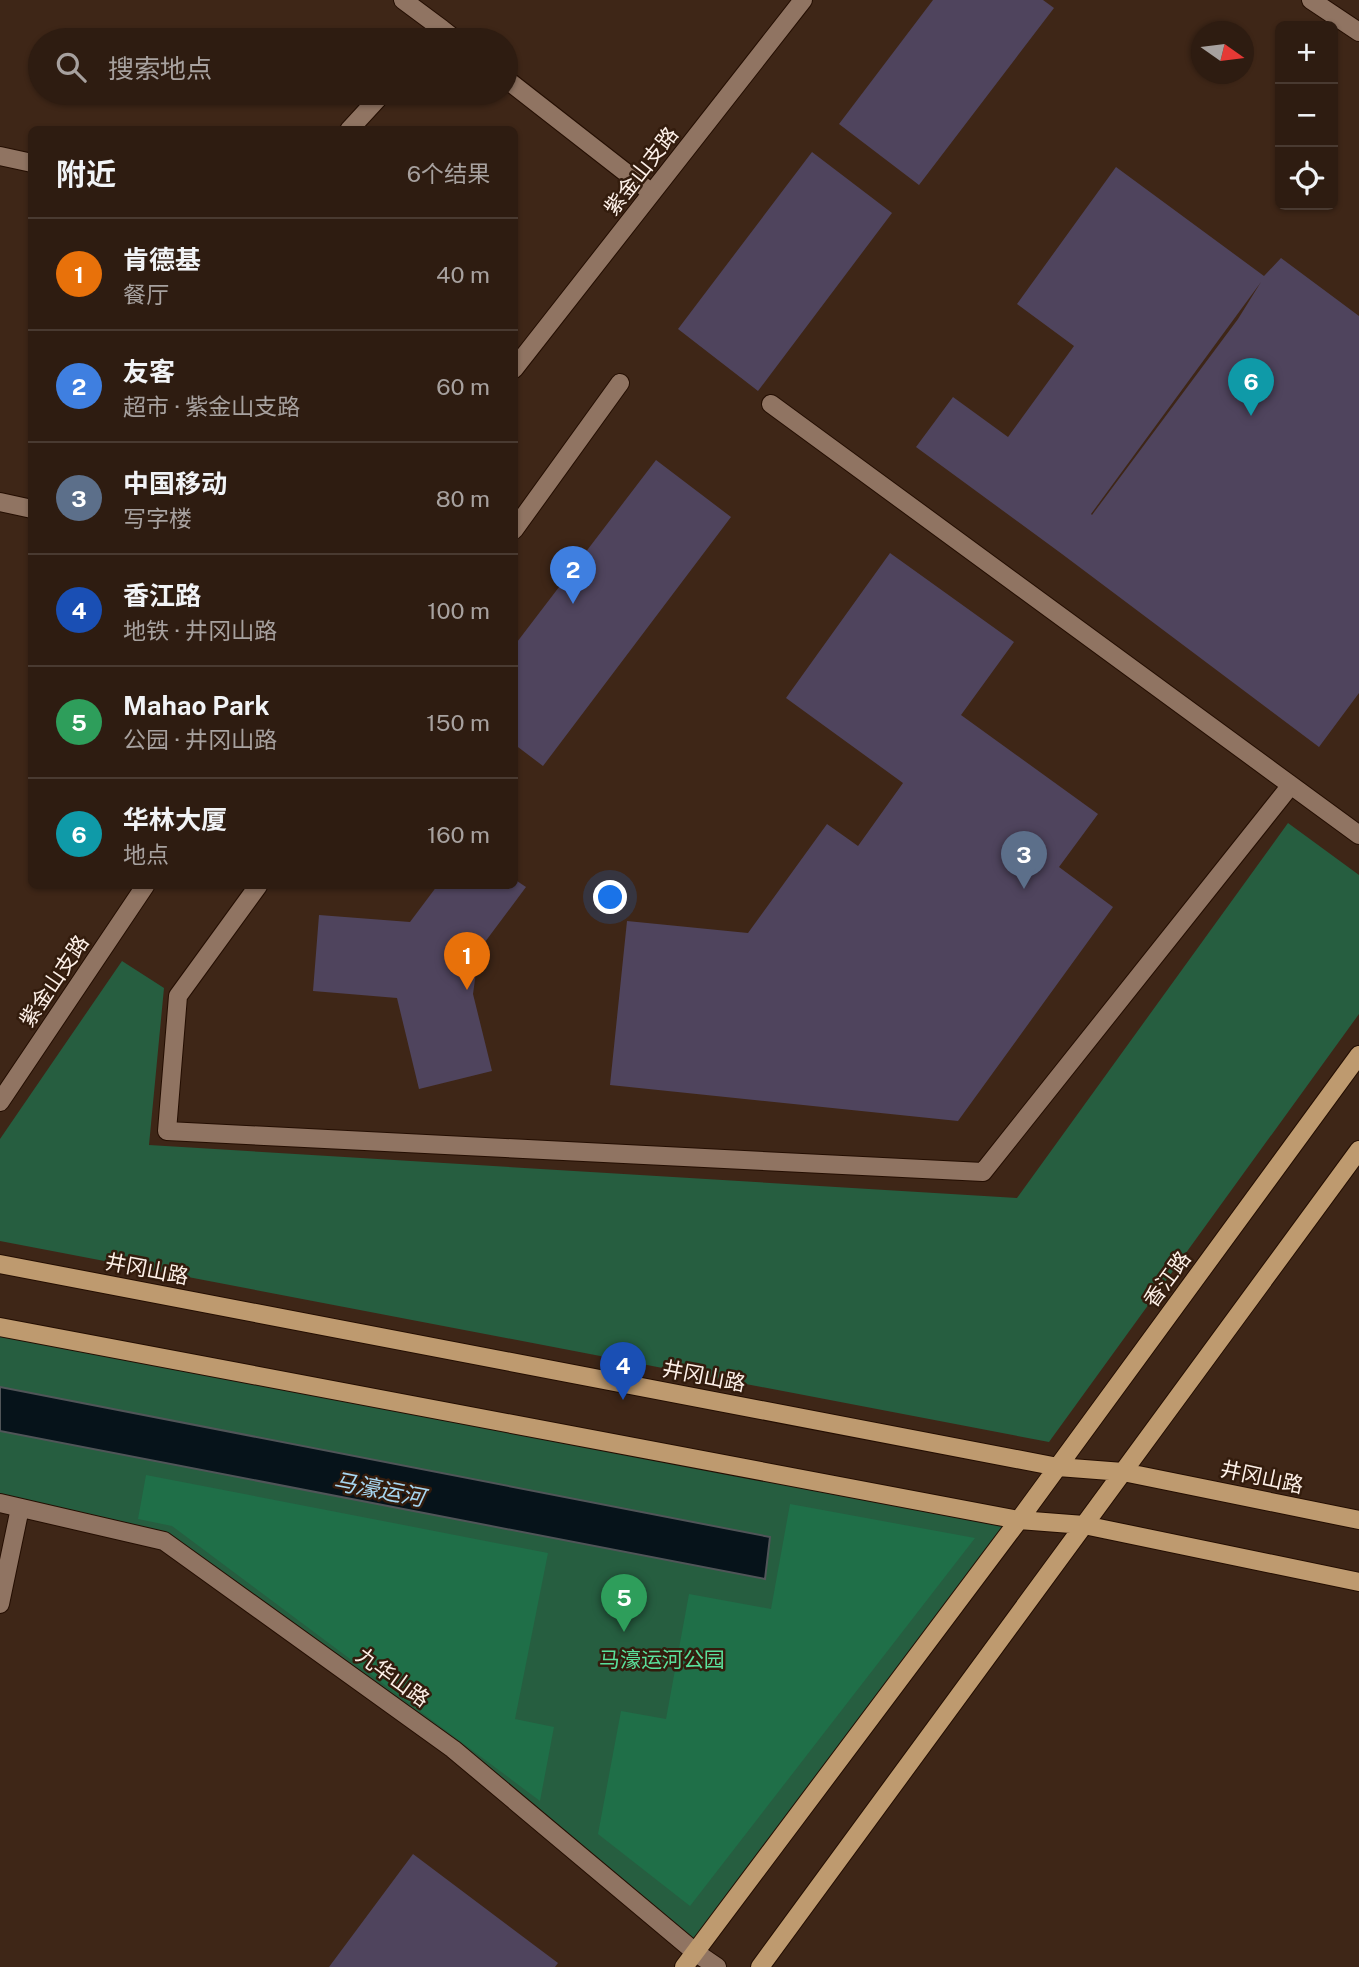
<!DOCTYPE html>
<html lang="zh">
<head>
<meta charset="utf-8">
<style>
  :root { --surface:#2e1c11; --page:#36251a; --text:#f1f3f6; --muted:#a7a19f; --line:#493a31; --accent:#52ccd5 }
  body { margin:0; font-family:"Public Sans","Noto Sans SC",sans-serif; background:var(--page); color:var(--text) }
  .controls { position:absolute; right:21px; top:21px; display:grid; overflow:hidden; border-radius:10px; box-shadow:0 2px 5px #0004 }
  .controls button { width:63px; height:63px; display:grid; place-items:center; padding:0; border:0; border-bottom:2px solid var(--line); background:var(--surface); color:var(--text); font:35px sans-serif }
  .compass { position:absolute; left:1191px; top:21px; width:63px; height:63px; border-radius:50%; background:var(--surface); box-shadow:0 2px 5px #0004; rotate:104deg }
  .you { position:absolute; left:611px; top:898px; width:24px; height:24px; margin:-18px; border:5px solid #fff; border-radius:50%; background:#1a73e8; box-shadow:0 0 0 10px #1a73e833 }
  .badge { display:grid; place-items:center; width:46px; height:46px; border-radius:50%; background:var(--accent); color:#fff; font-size:23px; font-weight:700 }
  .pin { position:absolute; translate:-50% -58px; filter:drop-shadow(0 2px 4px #0008) }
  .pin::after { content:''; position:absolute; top:37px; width:24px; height:21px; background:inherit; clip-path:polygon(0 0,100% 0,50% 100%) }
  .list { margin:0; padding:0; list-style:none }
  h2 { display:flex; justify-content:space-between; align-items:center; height:91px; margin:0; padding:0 28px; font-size:30px }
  h2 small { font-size:23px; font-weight:400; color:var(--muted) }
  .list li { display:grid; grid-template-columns:46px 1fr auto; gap:21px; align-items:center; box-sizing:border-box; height:112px; padding:0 28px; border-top:2px solid var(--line) }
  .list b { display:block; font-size:26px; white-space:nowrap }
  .list p { margin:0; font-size:23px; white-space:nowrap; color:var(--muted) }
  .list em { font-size:23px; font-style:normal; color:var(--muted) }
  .icon { flex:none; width:38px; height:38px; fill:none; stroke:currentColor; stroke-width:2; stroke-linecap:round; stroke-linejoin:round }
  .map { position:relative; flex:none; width:1359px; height:1967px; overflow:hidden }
  .search { position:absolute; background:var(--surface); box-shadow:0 2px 5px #0004; left:28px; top:28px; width:490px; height:77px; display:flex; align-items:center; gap:18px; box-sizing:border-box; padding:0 24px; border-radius:38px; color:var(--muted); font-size:26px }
  .panel { position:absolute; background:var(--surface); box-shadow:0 2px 5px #0004; left:28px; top:126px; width:490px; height:763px; border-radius:10px }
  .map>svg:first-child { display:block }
</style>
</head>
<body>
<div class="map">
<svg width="1359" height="1967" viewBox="0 0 1359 1967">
  <rect width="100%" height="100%" fill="#3e2617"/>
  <path fill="#265e40" d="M1288,823l71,52v139l-310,428 -1049,-201v-102l122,-178 42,27 -15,157 868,53z
    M0,1324l1019,196 -324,432 -242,-203 -289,-208 -164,-38z"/>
  <path fill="#1f6f48" d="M146,1475l402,78 -33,166 39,8 -14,74 -368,-275 -34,-7z
    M790,1504l185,34 -285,368 -92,-72 23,-123 45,8 23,-125 82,15z"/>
  <path fill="#06131a" stroke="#505558" stroke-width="2" d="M0,1387l770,150 -5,42 -765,-148z"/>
  <path fill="#4f445d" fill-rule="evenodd" d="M933,0h110l11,8 -135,177 -80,-61z
    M812,152l80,61 -134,178 -80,-62z
    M1116,167l148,109 17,-18 78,58v377l-40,54 -257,-193 -146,-107 37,-50 55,40 66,-91 -57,-42zM1261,282l-23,37 -146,196 -1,-1z
    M656,460l75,57 -188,249 -29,-22v-98z
    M890,553l124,89 -53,73 137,99 -39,53 54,40 -155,214 -348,-36 17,-164 121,12 79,-109 31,22 45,-63 -117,-85z
    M514,879l12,8 -47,63 -6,44 19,77 -73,18 -22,-91 -84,-7 6,-76 91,7 27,-36h77z
    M413,1854l145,109 -3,4h-226z"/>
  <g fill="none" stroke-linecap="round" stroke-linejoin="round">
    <defs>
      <path id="minor" d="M403,0l39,29
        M1311,0l48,32
        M431,40l11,-11 14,11
        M506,79l146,114
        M349,130l34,-37
        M0,156l32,7
        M514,369l289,-369
        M771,404l588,431
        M0,502l32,7
        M514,530l106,-147
        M258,886l-80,110 -11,135 816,41 308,-387
        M0,1102l145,-216
        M0,1503l164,38 289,208 242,203 22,15
        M0,1604l20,-96"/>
      <path id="major" d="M0,1264l1058,203 65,5 236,48
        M0,1327l1019,193 65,5 275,57
        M684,1967l335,-447 340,-465
        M760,1967l599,-817"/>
    </defs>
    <use href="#minor" stroke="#240e02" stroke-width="20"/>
    <use href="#major" stroke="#240e02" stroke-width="20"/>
    <use href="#minor" stroke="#907462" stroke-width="18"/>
    <use href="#major" stroke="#be9a6f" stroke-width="18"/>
  </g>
  <g text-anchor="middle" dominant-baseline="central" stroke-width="5" stroke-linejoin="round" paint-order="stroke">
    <g font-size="21" fill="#fdf0e8" stroke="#331c0d">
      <text transform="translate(641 171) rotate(-52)">紫金山支路</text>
      <text transform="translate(54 981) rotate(-56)">紫金山支路</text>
      <text transform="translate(147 1269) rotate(11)">井冈山路</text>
      <text transform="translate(1167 1279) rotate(-54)">香江路</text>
      <text transform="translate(704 1376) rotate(11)">井冈山路</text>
      <text transform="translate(1262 1477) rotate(12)">井冈山路</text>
      <text transform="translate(393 1677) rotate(36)">九华山路</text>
    </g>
    <g font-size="21" fill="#5ae09b" stroke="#331c0d">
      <text x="662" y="1659">马濠运河公园</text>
    </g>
    <g font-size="23" font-style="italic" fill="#a7d6f1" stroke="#331c0d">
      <text transform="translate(379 1489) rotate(11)">马濠运河</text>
    </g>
  </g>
</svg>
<div class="controls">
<button>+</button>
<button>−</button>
<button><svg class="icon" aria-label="locate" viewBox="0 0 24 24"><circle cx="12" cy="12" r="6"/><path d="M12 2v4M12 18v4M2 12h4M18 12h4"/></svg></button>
</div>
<svg class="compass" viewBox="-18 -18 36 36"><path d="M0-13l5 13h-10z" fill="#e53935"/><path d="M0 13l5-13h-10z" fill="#a7a19f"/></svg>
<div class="you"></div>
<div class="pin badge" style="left:467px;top:990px;background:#e8710a">1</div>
<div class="pin badge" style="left:573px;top:604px;background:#3f7fe0">2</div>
<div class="pin badge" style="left:1024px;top:889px;background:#5c6f8a">3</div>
<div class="pin badge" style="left:623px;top:1400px;background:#1a4fb4">4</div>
<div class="pin badge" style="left:624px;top:1632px;background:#2e9e5b">5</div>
<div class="pin badge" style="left:1251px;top:416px;background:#0f9aa8">6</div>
<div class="search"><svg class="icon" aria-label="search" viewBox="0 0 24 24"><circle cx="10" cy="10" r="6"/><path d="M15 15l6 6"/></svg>搜索地点</div>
<section class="panel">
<h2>附近<small>6个结果</small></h2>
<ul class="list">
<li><span class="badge" style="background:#e8710a">1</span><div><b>肯德基</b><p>餐厅</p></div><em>40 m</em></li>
<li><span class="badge" style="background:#3f7fe0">2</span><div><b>友客</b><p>超市 · 紫金山支路</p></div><em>60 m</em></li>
<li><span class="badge" style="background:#5c6f8a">3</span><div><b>中国移动</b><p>写字楼</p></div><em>80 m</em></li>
<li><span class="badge" style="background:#1a4fb4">4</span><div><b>香江路</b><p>地铁 · 井冈山路</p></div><em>100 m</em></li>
<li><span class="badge" style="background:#2e9e5b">5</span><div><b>Mahao Park</b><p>公园 · 井冈山路</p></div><em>150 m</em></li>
<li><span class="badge" style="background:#0f9aa8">6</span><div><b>华林大厦</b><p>地点</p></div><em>160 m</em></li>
</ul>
</section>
</div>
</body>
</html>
